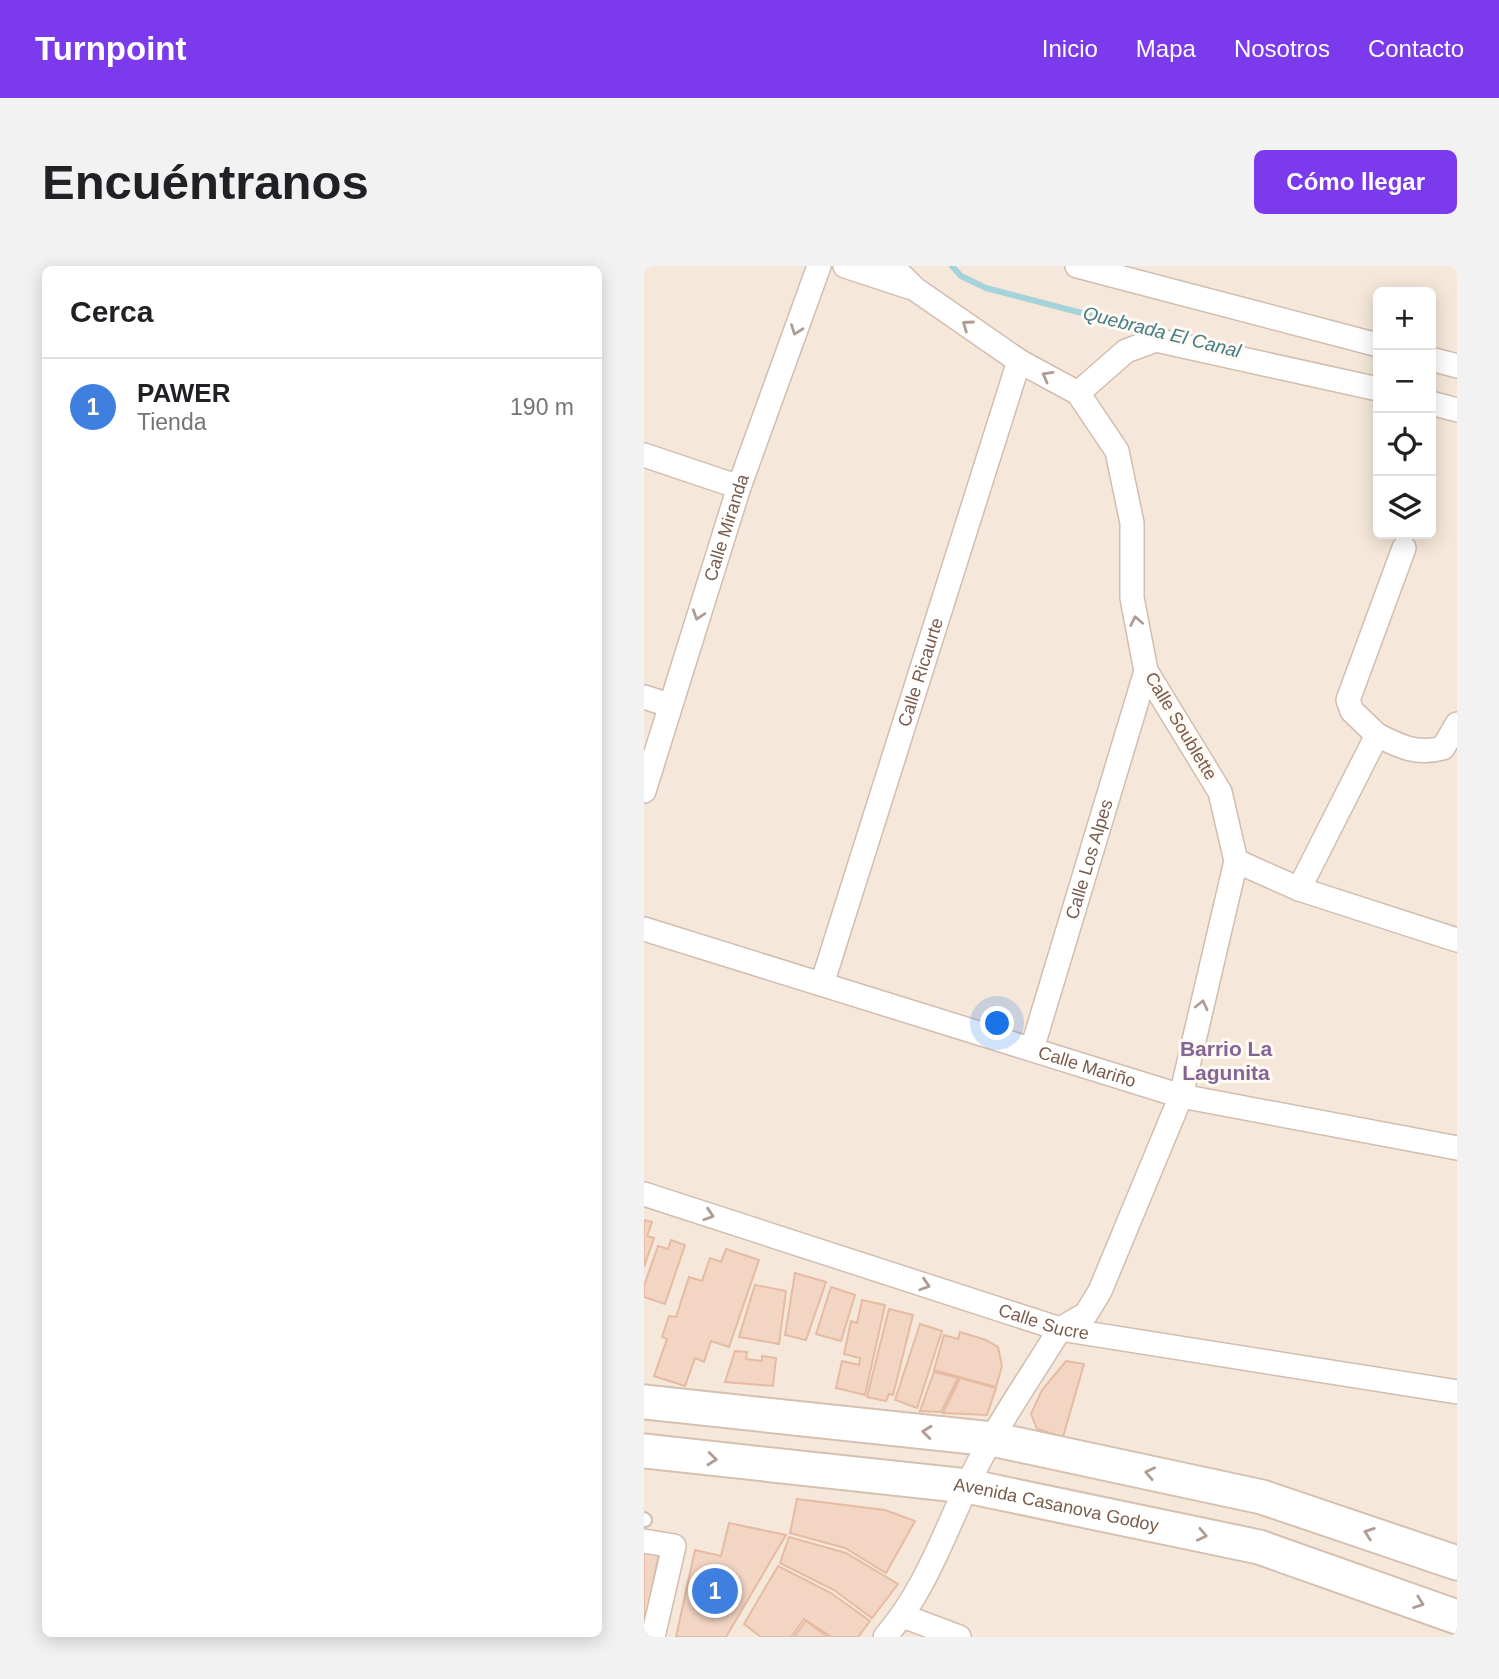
<!DOCTYPE html>
<html lang="es">
<head>
<meta charset="utf-8">
<style>
  :root { --surface:#fff; --page:#f2f2f2; --text:#202124; --muted:#757577; --line:#e0e0e0; --accent:#7c3aed }
  body { margin:0; font-family:Arial,sans-serif; background:var(--page); color:var(--text) }
  .controls { position:absolute; right:21px; top:21px; display:grid; overflow:hidden; border-radius:10px; box-shadow:0 4px 18px #0003 }
  .controls button { width:63px; height:63px; display:grid; place-items:center; padding:0; border:0; border-bottom:2px solid var(--line); background:var(--surface); color:var(--text); font:35px sans-serif }
  .you { position:absolute; left:354px; top:758px; width:24px; height:24px; margin:-18px; border:5px solid #fff; border-radius:50%; background:#1a73e8; box-shadow:0 0 0 10px #1a73e833 }
  .badge { display:grid; place-items:center; width:46px; height:46px; border-radius:50%; background:var(--accent); color:#fff; font-size:23px; font-weight:700 }
  .pin { position:absolute; translate:-50% -50%; border:4px solid #fff; box-shadow:0 2px 7px #0006 }
  .list { margin:0; padding:0; list-style:none }
  h2 { display:flex; justify-content:space-between; align-items:center; height:91px; margin:0; padding:0 28px; font-size:30px }
  h2 small { font-size:23px; font-weight:400; color:var(--muted) }
  .list li { display:grid; grid-template-columns:46px 1fr auto; gap:21px; align-items:center; box-sizing:border-box; height:98px; padding:0 28px; border-top:2px solid var(--line) }
  .list b { display:block; font-size:26px; white-space:nowrap }
  .list p { margin:0; font-size:23px; white-space:nowrap; color:var(--muted) }
  .list em { font-size:23px; font-style:normal; color:var(--muted) }
  .icon { flex:none; width:38px; height:38px; fill:none; stroke:currentColor; stroke-width:2; stroke-linecap:round; stroke-linejoin:round }
  .map { position:relative; flex:none; width:813px; height:1371px; overflow:hidden; border-radius:10px }
  header { display:flex; align-items:center; gap:42px; box-sizing:border-box; height:98px; padding:0 35px; background:var(--accent); color:#fff }
  header strong { font-size:33px }
  nav { display:flex; gap:38px; margin-inline-start:auto; font-size:24px }
  .intro { display:flex; align-items:center; justify-content:space-between; box-sizing:border-box; height:168px; padding:0 42px }
  h1 { margin:0; font-size:49px }
  .button { padding:18px 32px; border-radius:10px; background:var(--accent); color:#fff; font-size:24px; font-weight:700 }
  main { display:flex; gap:42px; padding:0 42px }
  aside { flex:1; background:var(--surface); border-radius:10px; box-shadow:0 4px 18px #0003 }
  .map>svg:first-child { display:block }
</style>
</head>
<body>
<header>
<strong>Turnpoint</strong>
<nav><a>Inicio</a><a>Mapa</a><a>Nosotros</a><a>Contacto</a></nav>
</header>
<div class="intro"><h1>Encuéntranos</h1><a class="button">Cómo llegar</a></div>
<main>
<aside>
<h2>Cerca<small></small></h2>
<ul class="list">
<li><span class="badge" style="background:#3f7fe0">1</span><div><b>PAWER</b><p>Tienda</p></div><em>190 m</em></li>
</ul>
</aside>
<div class="map">
<svg width="813" height="1371" viewBox="0 0 813 1371">
  <rect width="100%" height="100%" fill="#fdf6ec"/>
  <path fill="#f5e8da" fill-rule="evenodd" d="M0,0h813v1371h-813zM734,26h53v242h-53z"/>
  <g fill="none" stroke-linecap="round" stroke-linejoin="round">
    <path stroke="#a5d3da" stroke-width="6" d="M308,0l9,10 25,12 169,44"/>
  </g>
  <path fill="#f3d5c3" stroke="#e6bba3" stroke-width="2" d="M0,954l8,2 -5,14 7,2 -10,29z
    M27,974l14,5 -20,59 -21,-7v-11l14,-40 10,3z
    M82,983l33,11 -30,87 -18,-6 -7,21 -9,-4 -10,28 -31,-10 13,-37 -5,-2 7,-21 7,1 13,-40 13,4 8,-23 11,4z
    M151,1007l31,9 -20,58 -21,-5z
    M111,1019l31,6 -7,53 -40,-7z
    M187,1021l24,8 -14,46 -25,-7z
    M218,1034l23,5 -20,90 -29,-7 6,-27 17,4 1,-7 -16,-4 7,-33 6,2z
    M245,1043l24,6 -20,80 -4,-1 -3,7 -19,-4z
    M276,1058l22,7 -25,77 -22,-8z
    M316,1066l26,8 12,7 4,19 -6,21 -62,-17 10,-35 14,4z
    M91,1085l12,1 -1,7 16,2v-5l14,2 -3,28 -48,-4z
    M422,1095l18,3 -21,73 -26,-8 -6,-15 11,-24z
    M290,1106l24,6 -17,34 -21,-1z
    M316,1112l36,10 -9,27 -44,-2z
    M153,1233l88,11 30,11 -29,52 -41,-25 -55,-15z
    M85,1257l57,12 -60,102h-50l19,-87 26,6z
    M145,1271l57,16 52,31 -26,34 -38,-28 -54,-27z
    M0,1285l15,3 -15,73z
    M134,1300l53,27 39,28 -12,16h-26l-28,-18 -13,18h-30l-17,-13z
    M162,1355l22,16h-34z"/>
  <g fill="none" stroke-linecap="round" stroke-linejoin="round">
    <defs>
      <path id="lane" d="M0,1253l1,1"/>
      <g id="street">
        <path d="M201,0l64,21"/>
        <path d="M433,0l301,79"/>
        <path d="M787,93l26,7"/>
        <path d="M434,127l48,-42 30,-11 222,49"/>
        <path d="M787,137l26,7"/>
        <path d="M0,189l95,32"/>
        <path d="M0,431l25,8"/>
        <path d="M733,469l-25,-24 -4,-11 56,-152"/>
        <path id="s1" d="M0,525l95,-304 80,-221"/>
        <path d="M592,595l63,28 158,51"/>
        <path d="M655,623l78,-154c24,12 40,20 66,13l14,-24"/>
        <path id="s2" d="M0,663l537,167 276,52"/>
        <path id="s3" d="M178,718l197,-623"/>
        <path id="s4" d="M388,783l114,-378"/>
        <path id="s5" d="M0,928l416,135 397,63"/>
        <path d="M0,1275l30,5 -21,91"/>
        <path d="M259,1350l56,21"/>
        <path d="M241,1371c39,-45 57,-98 82,-151 25,-54 61,-105 93,-157l26,-15 14,-23 81,-195 55,-235 -16,-69 -74,-121 -14,-73v-75l-15,-72 -39,-58 -59,-32 -104,-72 -23,-23"/>
      </g>
      <g id="secondary">
        <path d="M0,1136l348,37 270,58 195,66"/>
        <path id="s6" d="M0,1185l323,35 292,61 198,70"/>
      </g>
    </defs>
    <use href="#lane" stroke="#d1beb0" stroke-width="16"/>
    <use href="#street" stroke="#d1beb0" stroke-width="26"/>
    <use href="#secondary" stroke="#d6c0b0" stroke-width="37"/>
    <use href="#lane" stroke="#fff" stroke-width="12"/>
    <use href="#street" stroke="#fff" stroke-width="23"/>
    <use href="#secondary" stroke="#fff" stroke-width="33"/>
  </g>
  <defs><path id="oneway-chevron" d="M-2-3.5L2.5 0L-2 3.5" fill="none" stroke-width="1.6" stroke-linecap="round" stroke-linejoin="round" transform="scale(1.75)"/></defs>
  <g stroke="#af9d94">
    <use href="#oneway-chevron" transform="translate(323 59) rotate(-145)"/>
    <use href="#oneway-chevron" transform="translate(152 64) rotate(110)"/>
    <use href="#oneway-chevron" transform="translate(403 110) rotate(-151)"/>
    <use href="#oneway-chevron" transform="translate(54 349) rotate(108)"/>
    <use href="#oneway-chevron" transform="translate(492 355) rotate(-101)"/>
    <use href="#oneway-chevron" transform="translate(558 739) rotate(-77)"/>
    <use href="#oneway-chevron" transform="translate(65 949) rotate(18)"/>
    <use href="#oneway-chevron" transform="translate(281 1019) rotate(18)"/>
    <use href="#oneway-chevron" transform="translate(283 1166) rotate(-174)"/>
    <use href="#oneway-chevron" transform="translate(68 1193) rotate(6)"/>
    <use href="#oneway-chevron" transform="translate(506 1207) rotate(-168)"/>
    <use href="#oneway-chevron" transform="translate(725 1267) rotate(-161)"/>
    <use href="#oneway-chevron" transform="translate(558 1269) rotate(12)"/>
    <use href="#oneway-chevron" transform="translate(775 1337) rotate(20)"/>
  </g>
  <g text-anchor="middle" dominant-baseline="central" stroke-width="6" stroke-linejoin="round" paint-order="stroke">
    <g font-size="18" fill="#7a5c4d" stroke="#fffaf3">
      <text stroke="none"><textPath href="#s1" startOffset="276">Calle Miranda</textPath></text>
      <text stroke="none"><textPath href="#s3" startOffset="327">Calle Ricaurte</textPath></text>
      <text transform="translate(537 460) rotate(59)">Calle Soublette</text>
      <text stroke="none"><textPath href="#s4" startOffset="198">Calle Los Alpes</textPath></text>
      <text stroke="none"><textPath href="#s2" startOffset="464">Calle Mariño</textPath></text>
      <text stroke="none"><textPath href="#s5" startOffset="420">Calle Sucre</textPath></text>
      <text stroke="none"><textPath href="#s6" startOffset="416">Avenida Casanova Godoy</textPath></text>
    </g>
    <g font-size="19" font-style="italic" fill="#437c86" stroke="#fffaf3">
      <text transform="translate(518 66) rotate(14)">Quebrada El Canal</text>
    </g>
    <g font-size="21" font-weight="bold" fill="#846695" stroke="#fffaf3">
      <text x="582" y="782">Barrio La<tspan x="582" dy="24">Lagunita</tspan></text>
    </g>
  </g>
</svg>
<div class="controls">
<button>+</button>
<button>−</button>
<button><svg class="icon" aria-label="locate" viewBox="0 0 24 24"><circle cx="12" cy="12" r="6"/><path d="M12 2v4M12 18v4M2 12h4M18 12h4"/></svg></button>
<button><svg class="icon" aria-label="layers" viewBox="0 0 24 24"><path d="M12 4l9 5-9 5-9-5zM3 14l9 5 9-5"/></svg></button>
</div>
<div class="you"></div>
<div class="pin badge" style="left:71px;top:1325px;background:#3f7fe0">1</div>
</div>
</main>
</body>
</html>
